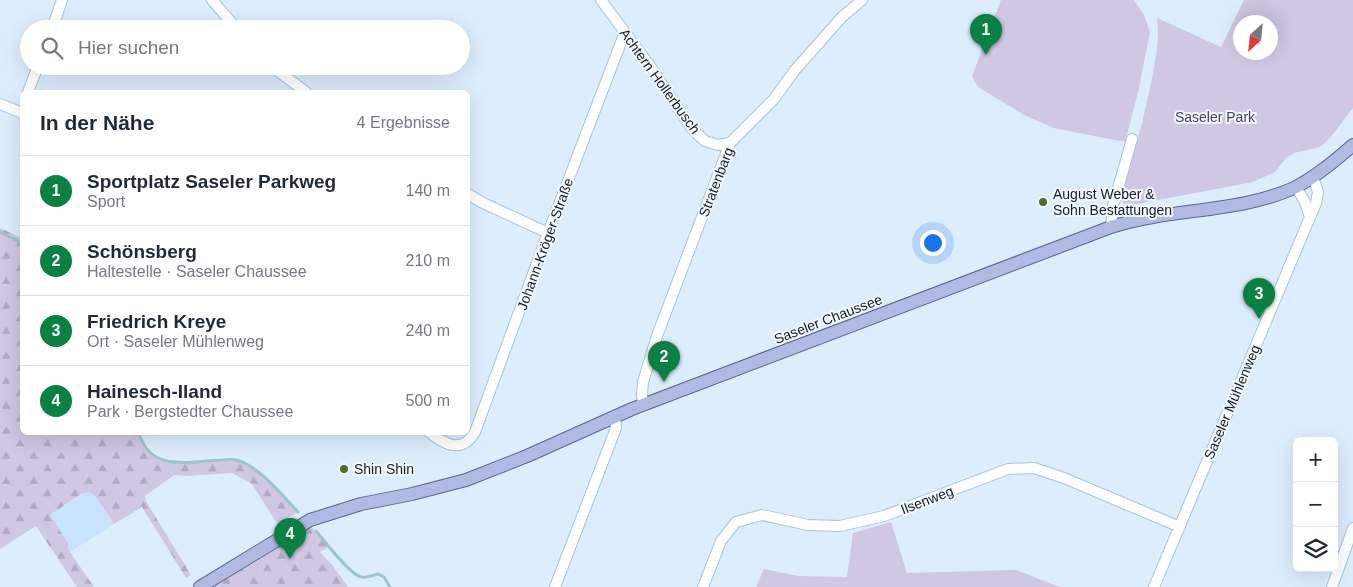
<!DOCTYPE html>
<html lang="de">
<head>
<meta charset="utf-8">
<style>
  :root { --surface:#fff; --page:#f6f6f7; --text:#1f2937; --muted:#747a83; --line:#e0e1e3; --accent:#0b8043 }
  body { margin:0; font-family:Helvetica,sans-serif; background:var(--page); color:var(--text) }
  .controls { position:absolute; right:15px; bottom:15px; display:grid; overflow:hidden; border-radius:8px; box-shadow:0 5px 20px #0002 }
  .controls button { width:45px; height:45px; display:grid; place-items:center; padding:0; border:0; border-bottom:1px solid var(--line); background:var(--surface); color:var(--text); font:25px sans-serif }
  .compass { position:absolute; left:1233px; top:15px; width:45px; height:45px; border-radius:50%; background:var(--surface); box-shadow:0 5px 20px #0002; rotate:207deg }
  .you { position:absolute; left:932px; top:242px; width:18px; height:18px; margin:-12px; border:4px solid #fff; border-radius:50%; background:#1a73e8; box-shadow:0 0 0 8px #1a73e833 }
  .badge { display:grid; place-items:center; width:32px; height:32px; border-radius:50%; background:var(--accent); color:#fff; font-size:16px; font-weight:700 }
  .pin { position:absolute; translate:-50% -41px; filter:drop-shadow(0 1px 2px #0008) }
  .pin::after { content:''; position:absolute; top:26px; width:18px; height:15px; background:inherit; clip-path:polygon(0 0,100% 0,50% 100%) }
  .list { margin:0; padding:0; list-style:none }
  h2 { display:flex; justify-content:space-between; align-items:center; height:65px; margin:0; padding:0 20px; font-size:21px }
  h2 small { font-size:16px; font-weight:400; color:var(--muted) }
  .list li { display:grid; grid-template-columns:32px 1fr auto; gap:15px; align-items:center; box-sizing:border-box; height:70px; padding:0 20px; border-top:1px solid var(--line) }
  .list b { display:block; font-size:19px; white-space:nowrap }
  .list p { margin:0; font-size:16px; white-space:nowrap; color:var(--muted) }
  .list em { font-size:16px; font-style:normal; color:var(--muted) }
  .icon { flex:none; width:28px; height:28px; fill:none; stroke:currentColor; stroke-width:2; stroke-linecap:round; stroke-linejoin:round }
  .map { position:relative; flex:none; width:1353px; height:587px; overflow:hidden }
  .search { position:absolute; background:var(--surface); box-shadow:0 5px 20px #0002; left:20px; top:20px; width:450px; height:55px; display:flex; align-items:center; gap:12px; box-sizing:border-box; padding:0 18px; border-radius:28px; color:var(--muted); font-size:19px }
  .panel { position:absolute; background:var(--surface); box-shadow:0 5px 20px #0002; left:20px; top:90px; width:450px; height:345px; border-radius:8px }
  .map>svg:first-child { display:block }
</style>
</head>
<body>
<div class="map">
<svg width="1353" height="587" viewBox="0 0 1353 587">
  <defs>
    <pattern id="forest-firs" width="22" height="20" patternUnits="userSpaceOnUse" patternTransform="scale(1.25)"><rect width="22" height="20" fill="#cfc7e3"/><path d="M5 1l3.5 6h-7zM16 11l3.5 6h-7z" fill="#b1aac3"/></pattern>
  </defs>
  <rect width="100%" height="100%" fill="#dcedfe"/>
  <path fill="#c9e3fe" d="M86,492h4l6,5 18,27 -44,28 -20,-37z"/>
  <path fill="#cfc7e3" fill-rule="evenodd" d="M1001,0h133l10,15 6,17 -11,56 -14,54 -71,-14 -30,-13 -46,-28 -6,-11z
    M1244,0h109v108l-23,30 -10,9 -26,6 -8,5 -11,14 -22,10 -127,24 -5,-6c11,-39 22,-77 30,-117 4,-21 9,-43 6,-65l64,29zM1240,22h30v30h-30z
    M891,522l16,51 109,-3 44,17h-304l8,-18 34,7 49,1 6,-44z"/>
  <path fill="url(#forest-firs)" d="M0,228l22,10v194l117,1c10,40 50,28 82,27 5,0 11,-1 15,0 22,5 47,36 62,52l-21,11 -25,-39 -20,-11 -46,3 -12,-1 -29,21 2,7 44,72 -5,3 -44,-71 -28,17 -18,-27 -6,-5 -9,2 -31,21 19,30 -1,2 2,5 24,35h-17l-41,-61 -36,23z
    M311,526l17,21 -8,5 13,14 15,21h-143z"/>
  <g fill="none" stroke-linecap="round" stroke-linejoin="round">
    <path stroke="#9dc6c9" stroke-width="3" d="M0,232l22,11
      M139,432c10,41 50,29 82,28 5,0 11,-1 15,0 22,5 47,36 62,52
      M316,531c8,9 35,46 46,46 5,1 11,-2 16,-3l6,3 6,10"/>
    <defs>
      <path id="minor" d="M212,0l25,29
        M601,0l49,66 42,63 13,12 13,4 12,-2
        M52,29l10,-29
        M271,66l35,26
        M28,92l10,-26
        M0,104l22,9
        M1296,187l9,15 5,15
        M468,194l13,8 67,31
        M1111,227l2,-21 19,-67
        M643,405l-1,-10 1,-13 14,-46 73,-193 44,-44 21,-29 47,-53 20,-17
        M429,432c16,13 33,22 46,0l73,-199 77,-201
        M555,587l61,-159 -1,-12
        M703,587l18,-46 15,-19 26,-7 46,10 32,1 44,-10 124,-47 26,-1 30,10 116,49
        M1154,587l162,-384 2,-11 -5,-15
        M1332,587l21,-59"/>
      <path id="major" d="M200,587l110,-67 51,-16 51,-10 54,-14 61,-24 105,-47 479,-182c58,-19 128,-14 183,-39 22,-11 41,-27 59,-43"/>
    </defs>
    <use href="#minor" stroke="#a8c3de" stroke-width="12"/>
    <use href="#major" stroke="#586695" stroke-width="14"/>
    <use href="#minor" stroke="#fff" stroke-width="10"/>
    <use href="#major" stroke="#b0bae2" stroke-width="12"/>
  </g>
  <g fill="#4f6f26" stroke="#f3f8fe" stroke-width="2">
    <circle cx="1043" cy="202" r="5"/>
    <circle cx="344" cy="469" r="5"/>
  </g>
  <g text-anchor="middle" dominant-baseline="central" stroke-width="4" stroke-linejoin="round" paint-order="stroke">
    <g font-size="14" fill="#141e28" stroke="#f3f8fe">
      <text transform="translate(660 81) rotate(54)">Achtern Hollerbusch</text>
      <text transform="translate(716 182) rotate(-69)">Stratenbarg</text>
      <text transform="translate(545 244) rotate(-70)">Johann-Kröger-Straße</text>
      <text transform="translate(828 319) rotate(-21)">Saseler Chaussee</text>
      <text transform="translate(1232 402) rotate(-67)">Saseler Mühlenweg</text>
      <text transform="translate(927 500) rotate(-21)">Ilsenweg</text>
    </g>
    <g font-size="14" fill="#4a3c68" stroke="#f3f8fe">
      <text x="1215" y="117">Saseler Park</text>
    </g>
    <g font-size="14" fill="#141e28" stroke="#f3f8fe" text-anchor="start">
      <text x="1053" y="194">August Weber &amp;<tspan x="1053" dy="16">Sohn Bestattungen</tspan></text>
      <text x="354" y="469">Shin Shin</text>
    </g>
  </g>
</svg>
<div class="controls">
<button>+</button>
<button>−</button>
<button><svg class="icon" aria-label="layers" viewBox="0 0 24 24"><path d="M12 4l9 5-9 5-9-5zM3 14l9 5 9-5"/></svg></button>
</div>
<svg class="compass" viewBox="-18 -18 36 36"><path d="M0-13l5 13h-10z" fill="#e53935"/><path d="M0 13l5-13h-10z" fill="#747a83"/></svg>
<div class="you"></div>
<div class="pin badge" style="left:986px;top:55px">1</div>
<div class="pin badge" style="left:664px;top:382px">2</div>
<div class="pin badge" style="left:1259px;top:319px">3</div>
<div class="pin badge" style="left:290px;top:559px">4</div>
<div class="search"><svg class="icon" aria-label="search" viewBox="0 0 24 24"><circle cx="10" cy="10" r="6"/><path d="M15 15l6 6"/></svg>Hier suchen</div>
<section class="panel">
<h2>In der Nähe<small>4 Ergebnisse</small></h2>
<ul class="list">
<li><span class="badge">1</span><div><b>Sportplatz Saseler Parkweg</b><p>Sport</p></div><em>140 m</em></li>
<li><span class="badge">2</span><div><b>Schönsberg</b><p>Haltestelle · Saseler Chaussee</p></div><em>210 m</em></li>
<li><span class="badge">3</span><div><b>Friedrich Kreye</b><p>Ort · Saseler Mühlenweg</p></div><em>240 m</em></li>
<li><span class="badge">4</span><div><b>Hainesch-Iland</b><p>Park · Bergstedter Chaussee</p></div><em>500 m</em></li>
</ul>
</section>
</div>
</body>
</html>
